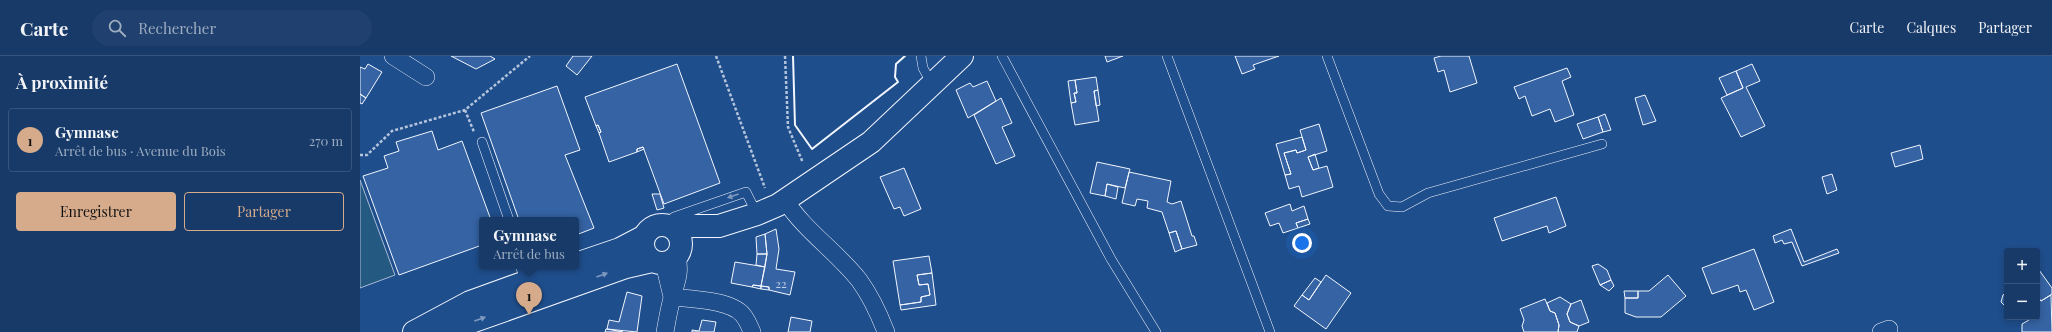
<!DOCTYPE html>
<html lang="fr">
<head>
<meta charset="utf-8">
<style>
  :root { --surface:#173a69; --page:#20416f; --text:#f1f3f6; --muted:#9eadc0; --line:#36547d; --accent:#d6ab8b }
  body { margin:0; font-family:"Playfair Display",serif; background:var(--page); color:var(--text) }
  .controls { position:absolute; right:12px; bottom:12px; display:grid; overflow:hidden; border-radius:4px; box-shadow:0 2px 6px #0003 }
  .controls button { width:36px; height:36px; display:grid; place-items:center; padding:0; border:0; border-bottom:1px solid var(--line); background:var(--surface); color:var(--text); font:20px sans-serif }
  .you { position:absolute; left:942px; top:187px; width:14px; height:14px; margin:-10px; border:3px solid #fff; border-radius:50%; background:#1a73e8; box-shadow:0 0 0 6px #1a73e833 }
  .badge { display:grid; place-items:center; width:26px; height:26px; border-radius:50%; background:var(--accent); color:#111; font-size:13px; font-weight:700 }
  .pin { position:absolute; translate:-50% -33px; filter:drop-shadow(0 1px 2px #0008) }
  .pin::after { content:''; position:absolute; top:21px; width:14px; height:12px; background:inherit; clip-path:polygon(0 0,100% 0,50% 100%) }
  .popup { position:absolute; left:119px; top:161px; width:100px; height:52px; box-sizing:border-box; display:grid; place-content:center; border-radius:4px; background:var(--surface); filter:drop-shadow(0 1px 3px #0005); font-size:13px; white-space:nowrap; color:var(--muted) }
  .popup b { font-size:15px; color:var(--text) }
  .popup::after { content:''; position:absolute; left:50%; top:100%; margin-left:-8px; border:8px solid transparent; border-top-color:var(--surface) }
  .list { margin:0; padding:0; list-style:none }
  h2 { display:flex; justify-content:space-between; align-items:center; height:52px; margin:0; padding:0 16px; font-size:17px }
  h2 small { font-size:13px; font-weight:400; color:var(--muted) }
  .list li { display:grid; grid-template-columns:26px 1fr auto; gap:12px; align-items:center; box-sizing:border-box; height:64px; margin:0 8px 8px; padding:0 8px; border:1px solid var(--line); border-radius:4px }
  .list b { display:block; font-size:15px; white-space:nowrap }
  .list p { margin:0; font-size:13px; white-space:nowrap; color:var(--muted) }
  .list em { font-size:13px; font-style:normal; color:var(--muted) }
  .actions { display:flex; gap:8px; padding:12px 16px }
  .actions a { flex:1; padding:9px 0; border:1px solid var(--accent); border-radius:4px; text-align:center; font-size:14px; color:var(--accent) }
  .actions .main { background:var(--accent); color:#111 }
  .icon { flex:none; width:22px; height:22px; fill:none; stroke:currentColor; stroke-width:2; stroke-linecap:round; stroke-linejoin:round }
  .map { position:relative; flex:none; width:1692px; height:276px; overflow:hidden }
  header { display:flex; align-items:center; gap:24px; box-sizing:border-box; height:56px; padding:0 20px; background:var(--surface); border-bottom:1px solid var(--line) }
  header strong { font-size:19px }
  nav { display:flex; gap:22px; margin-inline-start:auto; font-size:14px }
  .search { width:280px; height:36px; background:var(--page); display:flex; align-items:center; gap:10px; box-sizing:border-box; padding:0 14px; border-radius:22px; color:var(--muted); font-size:15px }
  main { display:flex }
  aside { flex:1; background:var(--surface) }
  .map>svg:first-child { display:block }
</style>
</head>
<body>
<header>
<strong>Carte</strong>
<div class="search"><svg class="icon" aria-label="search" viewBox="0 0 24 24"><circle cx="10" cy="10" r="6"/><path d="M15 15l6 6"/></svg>Rechercher</div>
<nav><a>Carte</a><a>Calques</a><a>Partager</a></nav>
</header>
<main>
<aside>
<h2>À proximité<small></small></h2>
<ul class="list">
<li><span class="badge">1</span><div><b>Gymnase</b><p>Arrêt de bus · Avenue du Bois</p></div><em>270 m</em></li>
</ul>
<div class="actions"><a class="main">Enregistrer</a><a>Partager</a></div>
</aside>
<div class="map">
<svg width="1692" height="276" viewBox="0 0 1692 276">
  <rect width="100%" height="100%" fill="#1f4e8c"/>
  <path fill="#245a82" stroke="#a8bbd7" d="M0,124l35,95 -35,13z"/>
  <path fill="#3563a3" stroke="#f2f6ff" d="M91,0h39l5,3 -19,10z
    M213,0h19l-15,19 -11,-9z
    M745,0h18l-16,6z
    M875,0h44l-26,9 2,4 -13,5z
    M1081,0h28l8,27 -27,9 -6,-22 -6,2 -4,-14z
    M8,8l14,8 -16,26 -6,-4v-27l5,2z
    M317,8l43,119 -56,21 -21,-57 -6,2v3l-28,10 -10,-29 2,-1 -3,-7 -2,1 -11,-29z
    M1392,8l8,17 -14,6 19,39 -24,11 -20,-39 22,-10 -7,-17z
    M1207,12l4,9 -9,4 12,34 -19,7 -5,-13 -18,7 -7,-20 -6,3 -5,-12z
    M1376,15l7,17 -16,7 -8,-17z
    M736,21l2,13 -4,1 5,30 -24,4 -4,-22 5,-1 -2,-9h3l-2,-13z
    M715,24l2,13h-3l2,9 -5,1 -3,-22z
    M627,25l9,20 -28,17 -12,-28 14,-7 3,4z
    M197,30l23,64 -15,5 29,73 -18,7v-15h-57l-38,-107z
    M738,34l2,15 -4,1 -2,-15z
    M0,38l6,4 -4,6 -2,-1z
    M1285,39l11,26 -13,4 -8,-27z
    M641,42l11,25 -10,4 13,29 -19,8 -22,-49z
    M1245,58l6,16 -8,2 -5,-15z
    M1238,61l5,15 -20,7 -6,-15z
    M959,68l8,27 -19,6 5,13 14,-4 6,21 -31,10 -3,-11 -10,3 -4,-14 6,-1 -7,-21 12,-3 1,3 9,-3 -6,-20z
    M238,69l3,7 -2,1 -3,-7z
    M72,75l6,19 24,-9 29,79h-9v25l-83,30 -36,-99 25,-8 -4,-12 15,-5 -3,-9z
    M942,81l4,13 -9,3 -1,-3 -12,3 7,21 -6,1 -9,-31z
    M1560,89l3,14 -28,8 -4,-14z
    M283,91l1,2 -7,3v-3z
    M955,98l4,14 -6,2 -5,-13z
    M737,106l33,7 -5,19 -18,-4 -2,12 -15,-3z
    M544,112l17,41 -17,7 -4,-9 -6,2 -14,-32z
    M769,116l42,9 -4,21 5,2 9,-3 11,35h2l3,9 -15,4 -6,-18 -7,2 -7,-21 -15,-4 1,-7 -11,-2 -2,7 -13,-3z
    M1472,118l5,16 -10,4 -5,-17z
    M747,128l11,3 -2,12 -11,-3z
    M292,138h8l4,14 -7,2z
    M1196,141l10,29 -17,7 -2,-7 -45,15 -8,-23z
    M930,148l2,7 12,-5 4,13 -12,4 2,5 -15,5 -4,-10 -9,3 -5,-13z
    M948,163l2,5 -12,4 -2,-5z
    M416,173l3,20 -3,20 19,3 -5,23 -21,-5v-3l-8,-1 6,-32 -2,-20z
    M1431,173l13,33 33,-13 2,4 -37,13 -10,-24 -8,2 -2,-4 -7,3 -2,-7z
    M816,175l6,18 -7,3 -6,-19z
    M405,178l2,20h-10l-1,-17z
    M1394,193l20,53 -20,8 -8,-20 -6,2 -2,-7 -26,9 -10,-26z
    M397,198h10l-2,13 -9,-2z
    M569,200l3,17 -15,2 2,10 9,-1 2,11 -9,2v5l-21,3 -7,-44z
    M375,206l30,5 -4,19 -8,-1 -1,2 -21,-4z
    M1238,208l9,6 4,10 -11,5 -8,-19z
    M1679,214l13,18v6l-11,7 -4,-5v-25z
    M572,217l4,32 -35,5 -1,-5 21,-3v-5l9,-2 -2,-11 -9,1 -2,-10z
    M966,219l25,18 -25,36 -32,-23 8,-11 7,5z
    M1308,219l18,21 -25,21h-25l-11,-4v-15h13v-7h11z
    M955,222l6,4 -12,18 -7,-5z
    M1251,224l3,6 -5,5 -9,-6z
    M393,229l8,1v3l-9,-2z
    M401,230l8,1v3l-8,-1z
    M1264,235h14v7h-13z
    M267,236l15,4 -5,36 -30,-3 2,-9 10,2z
    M1647,236v16l-6,-6 2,-7z
    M1691,239l1,37h-30v-8l7,-4 -2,-3h10v-21l4,5z
    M1200,241l11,7 -4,10 3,8 9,4 -2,6h-19l1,-7 -4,-12 -5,-2 -3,-8z
    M1185,243l5,12 5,2 4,12 -1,7h-34l-2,-6 2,-6 -4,-11z
    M1221,244l8,22 -10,4 -9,-4 -3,-8 4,-10z
    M431,261l21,4 -2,11h-22z
    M342,264l14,2 -2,10h-22v-2l7,1z
    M246,273h1l16,3h-18z"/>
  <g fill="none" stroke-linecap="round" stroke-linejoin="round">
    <defs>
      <path id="service" d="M561,0l2,12 9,16
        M642,0l109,203 45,73
        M807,0l103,276
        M967,0l52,138 9,12 14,1 26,-14 174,-49
        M122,86l27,78
        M310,164l4,-3 72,-25 11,22
        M160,210l7,17"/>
      <path id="minor" d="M33,0l33,21
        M425,144c20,31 51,51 74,80 11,15 20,34 27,52
        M304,207l8,34
        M312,241c19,2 59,3 71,18 4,5 7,12 9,17
        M305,276c2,-11 4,-23 7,-34 4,-17 9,-23 5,-42
        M1521,276l8,-3"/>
      <path id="tertiary" d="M283 188a19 19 0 1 1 38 0a19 19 0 1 1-38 0Z
        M309,170h50l38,-12 21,-9 93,-63 91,-86
        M216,208l44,-15 23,-12
        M54,276l56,-30 100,-36
        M83,276l183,-65 26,-6"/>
    </defs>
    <use href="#service" stroke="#f2f6ff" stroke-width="10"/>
    <use href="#minor" stroke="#f2f6ff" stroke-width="18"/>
    <use href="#tertiary" stroke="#f2f6ff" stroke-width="24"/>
    <path stroke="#b3c4dc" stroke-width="2.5" stroke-dasharray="3 2" stroke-linecap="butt" d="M356,0l49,132
      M425,0l3,71 15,36
      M105,54l9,22
      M0,99h7l25,-24 73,-21 65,-54"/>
    <use href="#service" stroke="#1f4e8c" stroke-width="9"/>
    <use href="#minor" stroke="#1f4e8c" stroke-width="17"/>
    <use href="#tertiary" stroke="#1f4e8c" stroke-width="22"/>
    <path stroke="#f2f6ff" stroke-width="2" d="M433,0l2,69 17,24 86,-67 -3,-5 1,-13 9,-8"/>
  </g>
  <defs><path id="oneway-solid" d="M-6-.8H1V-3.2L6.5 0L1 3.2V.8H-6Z"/></defs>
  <g fill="#7e9ac0">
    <use href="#oneway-solid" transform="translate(373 140) rotate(161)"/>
    <use href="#oneway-solid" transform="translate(242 219) rotate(-20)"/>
    <use href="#oneway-solid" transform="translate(120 263) rotate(-20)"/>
  </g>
  <g text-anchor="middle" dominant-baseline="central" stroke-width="3" stroke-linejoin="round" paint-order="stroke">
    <g font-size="12" fill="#c3d1e8">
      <text x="421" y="227">22</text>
    </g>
  </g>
</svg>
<div class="controls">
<button>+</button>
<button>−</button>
</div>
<div class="you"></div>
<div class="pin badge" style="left:169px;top:259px">1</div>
<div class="popup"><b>Gymnase</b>Arrêt de bus</div>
</div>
</main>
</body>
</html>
